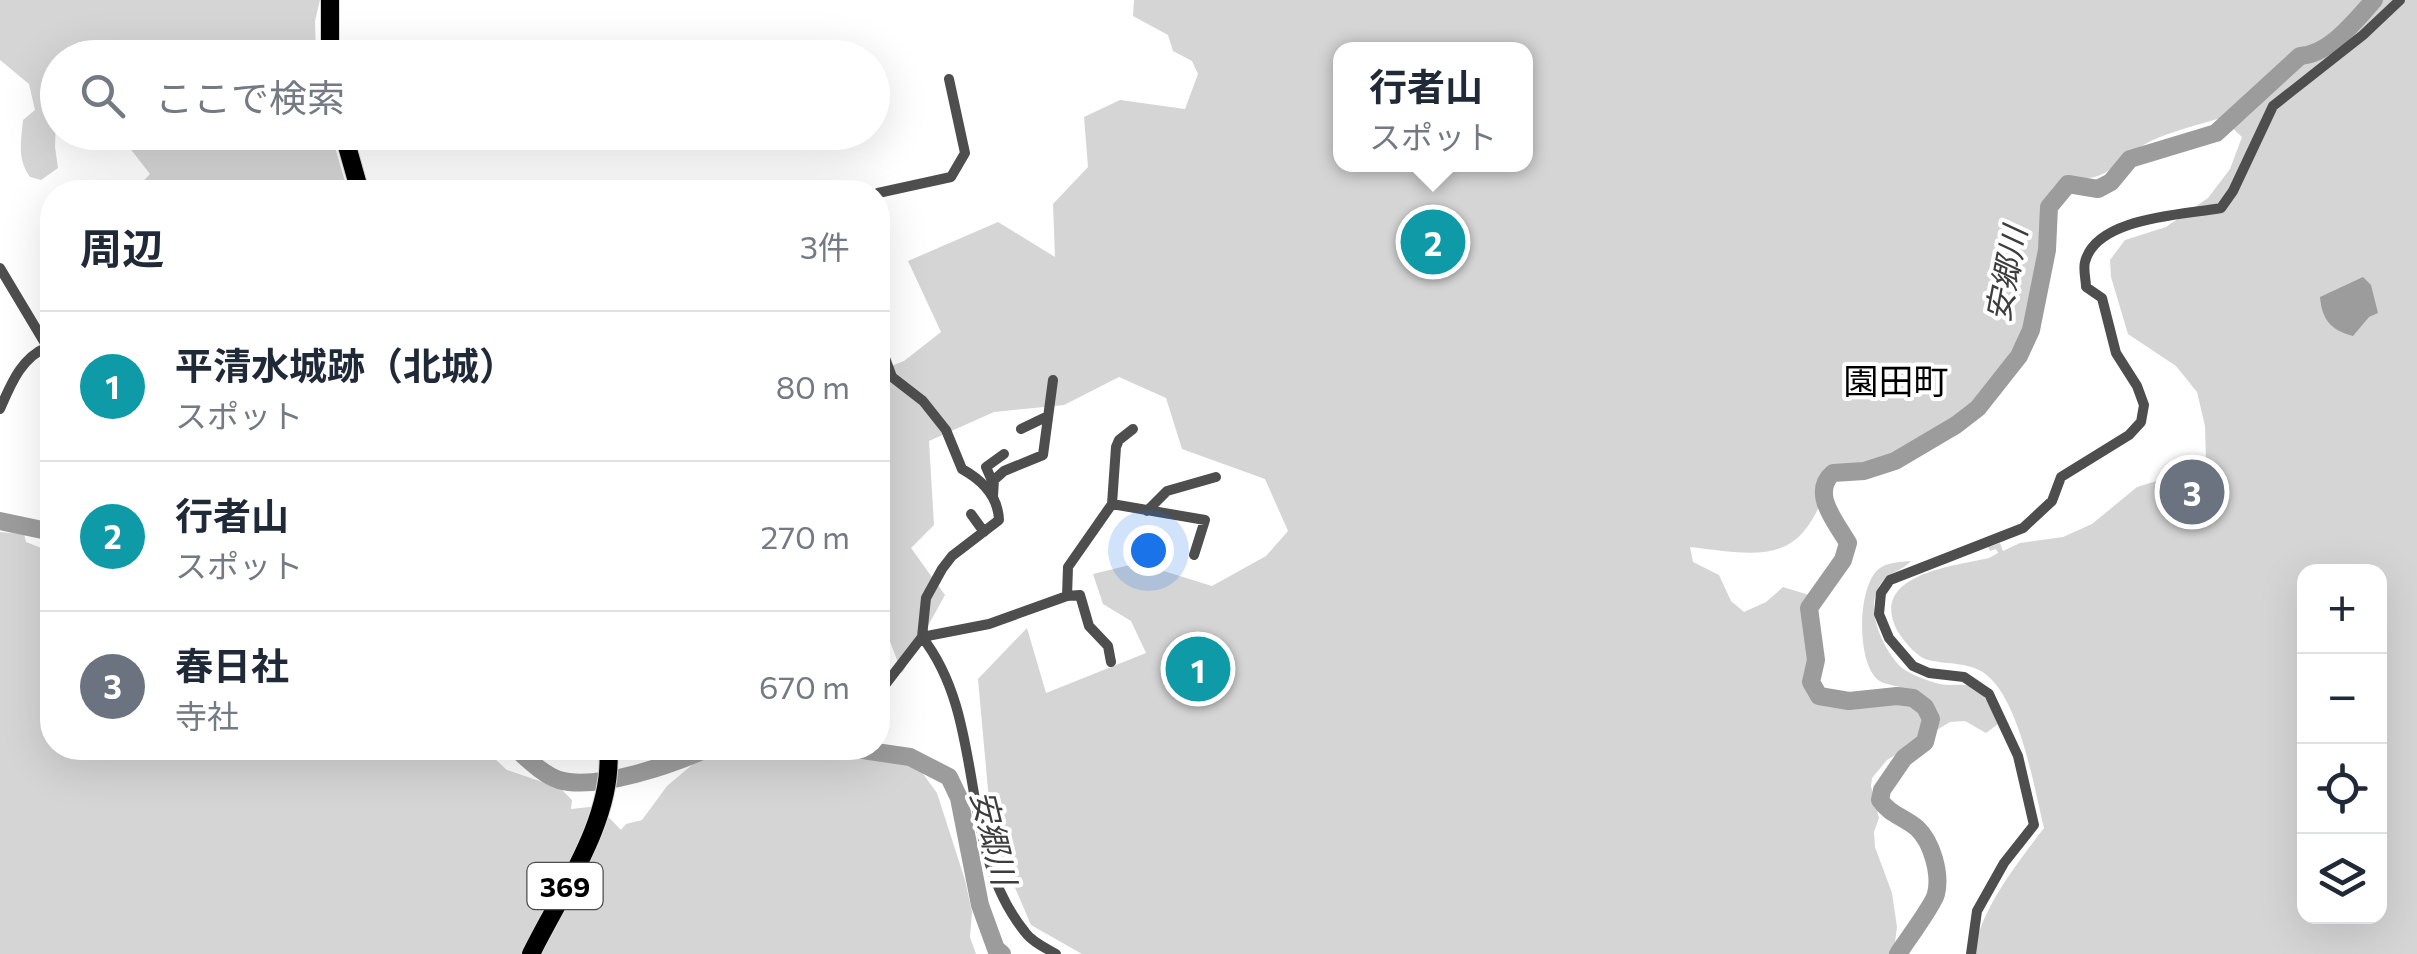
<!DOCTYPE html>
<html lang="ja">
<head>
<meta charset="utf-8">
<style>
  :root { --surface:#fff; --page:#f2f2f3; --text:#1f2937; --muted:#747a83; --line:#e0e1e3; --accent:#000 }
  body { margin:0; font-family:Commissioner,"Noto Sans JP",sans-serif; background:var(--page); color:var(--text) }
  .controls { position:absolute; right:30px; bottom:30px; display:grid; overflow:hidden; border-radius:20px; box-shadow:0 10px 40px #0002 }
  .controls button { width:90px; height:90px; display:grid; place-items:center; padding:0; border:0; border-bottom:2px solid var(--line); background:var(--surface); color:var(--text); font:50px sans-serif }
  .you { position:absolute; left:1148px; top:550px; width:35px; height:35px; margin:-25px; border:8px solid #fff; border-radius:50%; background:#1a73e8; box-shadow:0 0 0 15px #1a73e833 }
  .badge { display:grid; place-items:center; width:65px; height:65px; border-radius:50%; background:var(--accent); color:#fff; font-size:32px; font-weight:700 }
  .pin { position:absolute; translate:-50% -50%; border:5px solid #fff; box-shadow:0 2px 10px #0006 }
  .popup { position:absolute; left:1333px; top:42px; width:200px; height:130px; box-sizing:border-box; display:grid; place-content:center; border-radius:20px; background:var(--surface); filter:drop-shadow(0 2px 8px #0005); font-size:32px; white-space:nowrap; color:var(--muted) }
  .popup b { font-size:38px; color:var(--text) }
  .popup::after { content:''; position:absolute; left:50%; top:100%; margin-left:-20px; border:20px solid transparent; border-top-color:var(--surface) }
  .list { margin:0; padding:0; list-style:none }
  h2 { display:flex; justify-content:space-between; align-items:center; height:130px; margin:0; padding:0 40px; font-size:42px }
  h2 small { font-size:32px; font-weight:400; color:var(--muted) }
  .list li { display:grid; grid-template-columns:65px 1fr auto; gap:30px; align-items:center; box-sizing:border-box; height:150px; padding:0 40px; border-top:2px solid var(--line) }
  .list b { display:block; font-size:38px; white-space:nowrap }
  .list p { margin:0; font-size:32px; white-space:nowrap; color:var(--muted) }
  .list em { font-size:32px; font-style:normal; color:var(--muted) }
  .icon { flex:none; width:55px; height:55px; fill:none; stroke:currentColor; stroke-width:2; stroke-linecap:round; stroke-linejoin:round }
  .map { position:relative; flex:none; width:2417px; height:954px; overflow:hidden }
  .search { position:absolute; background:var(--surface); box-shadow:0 10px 40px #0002; left:40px; top:40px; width:850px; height:110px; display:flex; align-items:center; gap:25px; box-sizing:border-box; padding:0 35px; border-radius:55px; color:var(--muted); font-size:38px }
  .panel { position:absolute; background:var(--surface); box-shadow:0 10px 40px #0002; left:40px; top:180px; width:850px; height:580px; border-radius:40px }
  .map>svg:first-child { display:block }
</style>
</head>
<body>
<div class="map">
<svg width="2417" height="954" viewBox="0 0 2417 954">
  <rect width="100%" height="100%" fill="#fff"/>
  <path fill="#d5d5d5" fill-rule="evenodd" d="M0,0h320l-5,21 1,36 -258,1 -3,89 3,21 -17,12 -11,-3c-13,-18 -9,-35 -7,-57l12,-10 -6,-26 -29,-24z
    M1134,0h1283v954h-444c9,-47 43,-89 71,-126 -10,-41 -23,-120 -54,-150 -17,-18 -43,-12 -65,-19 -10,-4 -26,-23 -30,-33 -22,-52 59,-60 94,-68l9,-5 -2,-4 -6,2 -2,-4 12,-4 3,8 17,-8 43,-6 29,-13 45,-37 23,-7 23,-2 23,-18 -1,-34 -8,-34 -21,-26 -48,-32 -17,-57 -1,-17 15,-20 41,-13 42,-29 22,-29 12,-32 -21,-19c-24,7 -49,13 -72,24 -18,9 -33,27 -51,34 -14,5 -33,-1 -44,11 -21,23 -11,68 -17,97 -16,76 -69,141 -141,170 -21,9 -44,14 -65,21 -28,89 -60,82 -141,72l3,15 26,13 12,26 13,11 22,-10 17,-15 26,8c-6,33 -8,86 27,106l68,-1 -4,-13c-7,-2 -17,-3 -22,-7 -22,-18 -21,-96 2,-112 9,-6 20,-6 31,-7 -12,13 -26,10 -34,30 -10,22 6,56 21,73 7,9 30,17 42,20 13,3 27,-3 38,6 9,7 15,24 20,34l-12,9 -21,-12 -15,1 -63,38 -15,18 -1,8 8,32 -5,14 1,15 17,46 5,34 -3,23 -5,4h-807l-51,-29 -39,-91 -14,-155 49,-51 19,65 100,-40 -15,-32 -28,-17 -10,-30 45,-11 74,23 54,-30 22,-25 -23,-52 -83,-30 -16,-51 -47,-21 -55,28 -70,7 -65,29 5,84 -23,23 34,47 -43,78 -24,-63v-239l26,-10 37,-29 -33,-71 90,-39 57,35 -2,-53 35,-37 -4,-50 36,-17 65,9 13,-35 -6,-13 -19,-10 -5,-16 -35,-19zM1340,49h186v115h-186zM2304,572h76v344h-76z
    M118,133h213l17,59h-215l17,-18z
    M0,532l24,2 2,8 23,9 -3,-10 6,-6v213h431l24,22 53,18 12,12 -1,9 27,-3 23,24 5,-6 16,-4 25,-34 32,-27 15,-7 29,-4h88l29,11 51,5 7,3 19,26 28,87 7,32 -2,25 6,17h-976z"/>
  <path fill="#9c9c9c" d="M2363,277l8,8 7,28 -9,4 -16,19c-23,-6 -31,-17 -33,-39z"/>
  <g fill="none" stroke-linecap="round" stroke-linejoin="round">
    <path stroke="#9c9c9c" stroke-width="18" d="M0,521l52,11
      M515,748c13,11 27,26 44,32 39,11 114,-16 150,-32
      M848,748l62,9 39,20 10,21 21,107 16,44 6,5
      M1898,954c7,-11 36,-50 38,-60 5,-20 -4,-52 -19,-66 -13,-11 -28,-14 -37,-28l2,-10 22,-32 21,-16 6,-23 -6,-12 -12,-9 -16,-2 -48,5 -30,-5 -8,-14 5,-22 -7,-52 34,-48 5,-17c-12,-21 -38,-50 -15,-70l31,-2 31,-10 61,-36 22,-17 41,-52 12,-26 16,-80 2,-43 19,-23 30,5 13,-7 19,-23 86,-26 84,-77c30,-2 54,-34 74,-56"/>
    <defs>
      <path id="highway" d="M330,58v-58
        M343,132l17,60
        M531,954c30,-61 84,-137 77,-206"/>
    </defs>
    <use href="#highway" stroke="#dbdbdb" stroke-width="20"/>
    <path stroke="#4e4e4e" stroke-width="10" d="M878,193l73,-16 14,-24 -16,-74
      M0,268l52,87
      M878,339l14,38 31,24 23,29 16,39c20,11 36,27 37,51l-47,36 -10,13 -16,29 -4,39 -37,48 -7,2
      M0,409c11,-25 21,-51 47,-62
      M1021,429l27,-13
      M993,483l-7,-16 18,-13
      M993,496l1,-16 10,-9 39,-16 10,-75
      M1112,504l4,-57 3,-7 14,-11
      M1147,511l20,-20 49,-14
      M971,514l13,18
      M1067,596l13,-1 9,31 19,20 3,16
      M922,637l67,-13 78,-28 1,-29 44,-63 93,16 -11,35
      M922,637c66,84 34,210 103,295 7,10 21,16 31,22
      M1971,954l6,-43 27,-48 30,-38 -16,-69 -29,-62 -25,-17 -35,-4 -16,-7 -24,-28 -10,-24 2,-21 9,-13 133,-52 29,-27 9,-24 68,-42 12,-13 3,-17 -7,-19 -21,-33 -14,-55 -16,-11c0,-7 -3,-18 -1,-25 11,-45 98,-47 136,-54l12,-17 40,-85 90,-71 37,-35"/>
    <use href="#highway" stroke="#000" stroke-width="18"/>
  </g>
  <g text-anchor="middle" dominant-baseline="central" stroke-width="8" stroke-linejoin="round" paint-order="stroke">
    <rect fill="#fff" stroke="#4c4c4c" stroke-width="2.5" x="527.5" y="863" width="75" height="46" rx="8"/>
    <g font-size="28" font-weight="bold" fill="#000">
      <text x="565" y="886">369</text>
    </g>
    <g font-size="32" font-style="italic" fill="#3d3d3d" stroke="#fff">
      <text transform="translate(2005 274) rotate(-79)">安郷川</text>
      <text transform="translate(995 837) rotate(76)">安郷川</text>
    </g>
    <g font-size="35" fill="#000" stroke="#fff">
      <text x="1896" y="379">園田町</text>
    </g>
  </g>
</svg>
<div class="controls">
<button>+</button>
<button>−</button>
<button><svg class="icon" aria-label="locate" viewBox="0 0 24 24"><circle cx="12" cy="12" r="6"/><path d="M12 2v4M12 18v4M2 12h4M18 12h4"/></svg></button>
<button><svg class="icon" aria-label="layers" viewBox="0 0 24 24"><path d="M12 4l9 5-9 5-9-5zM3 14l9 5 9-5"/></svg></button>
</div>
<div class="you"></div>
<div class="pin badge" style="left:1198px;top:669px;background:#0f9aa8">1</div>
<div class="pin badge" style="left:1433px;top:242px;background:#0f9aa8">2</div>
<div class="popup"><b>行者山</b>スポット</div>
<div class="pin badge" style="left:2192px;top:492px;background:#6b7280">3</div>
<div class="search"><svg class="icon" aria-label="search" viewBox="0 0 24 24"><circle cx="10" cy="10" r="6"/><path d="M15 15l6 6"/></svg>ここで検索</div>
<section class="panel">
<h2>周辺<small>3件</small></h2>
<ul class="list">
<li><span class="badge" style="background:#0f9aa8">1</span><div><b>平清水城跡（北城）</b><p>スポット</p></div><em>80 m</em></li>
<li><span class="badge" style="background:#0f9aa8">2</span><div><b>行者山</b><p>スポット</p></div><em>270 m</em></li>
<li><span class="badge" style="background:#6b7280">3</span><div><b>春日社</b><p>寺社</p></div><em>670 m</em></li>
</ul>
</section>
</div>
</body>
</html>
